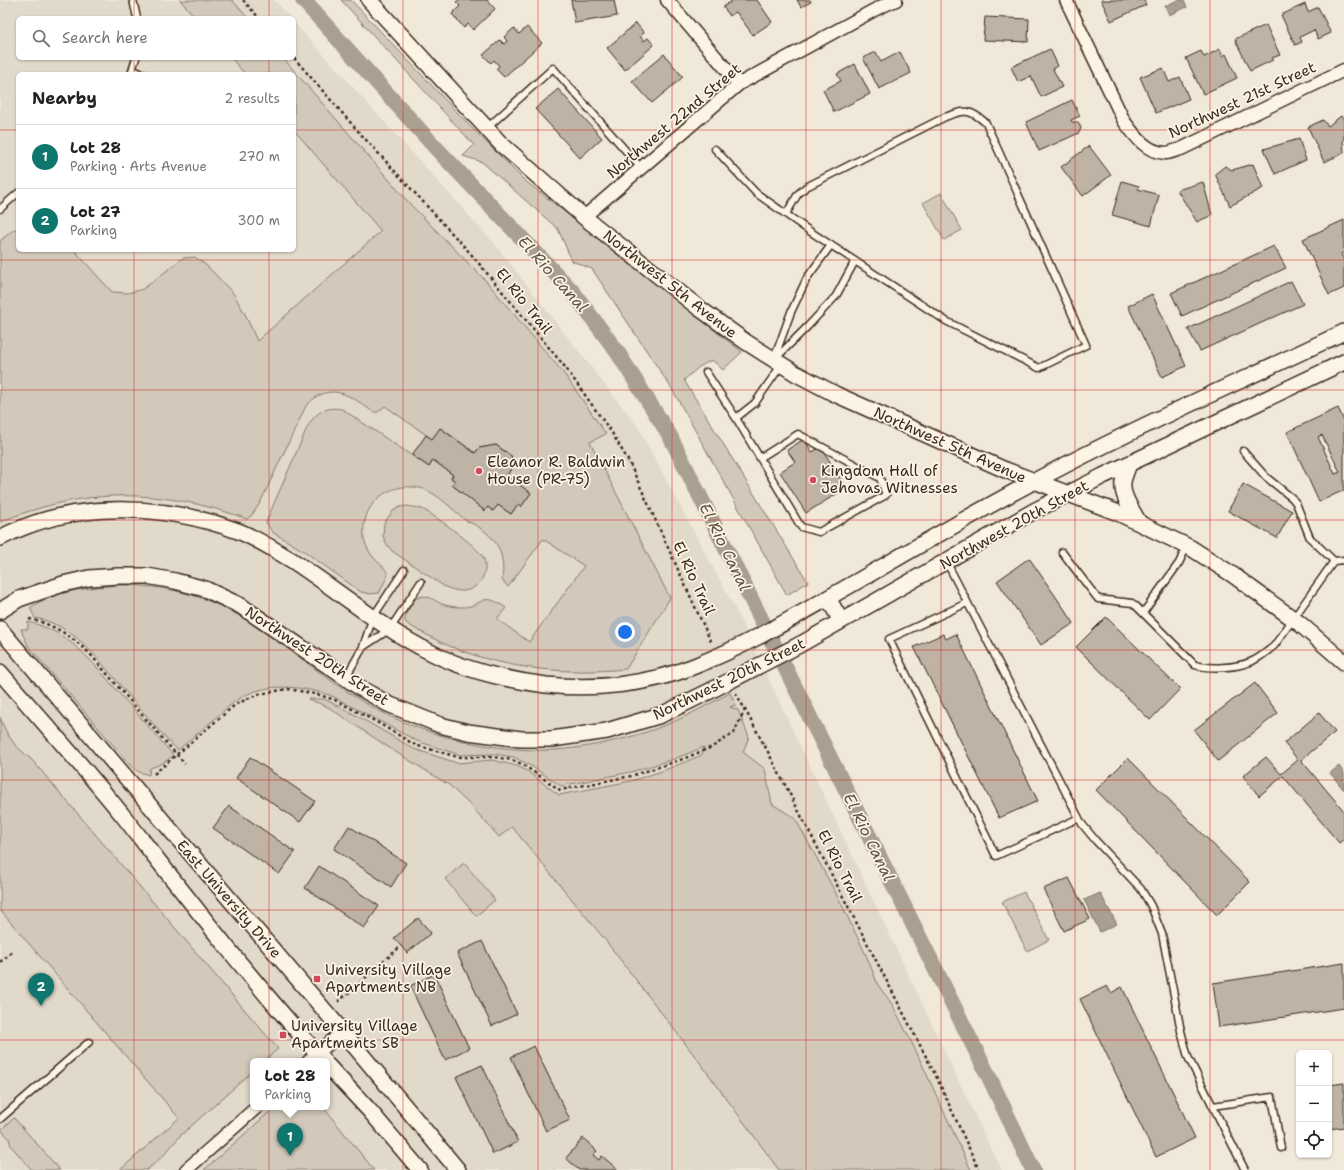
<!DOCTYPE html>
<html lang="en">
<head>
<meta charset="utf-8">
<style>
  :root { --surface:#fff; --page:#f2f2f2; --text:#222; --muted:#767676; --line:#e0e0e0; --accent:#0f766e }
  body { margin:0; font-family:"Shantell Sans",sans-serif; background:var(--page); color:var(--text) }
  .controls { position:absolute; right:12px; bottom:12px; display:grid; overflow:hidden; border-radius:6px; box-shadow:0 1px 3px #0004 }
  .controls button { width:36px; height:36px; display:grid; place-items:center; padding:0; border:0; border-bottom:1px solid var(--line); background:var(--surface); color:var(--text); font:20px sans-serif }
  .you { position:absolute; left:625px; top:632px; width:14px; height:14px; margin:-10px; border:3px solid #fff; border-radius:50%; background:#1a73e8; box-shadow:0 0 0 6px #1a73e833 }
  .badge { display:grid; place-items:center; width:26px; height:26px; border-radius:50%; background:var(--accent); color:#fff; font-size:13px; font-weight:700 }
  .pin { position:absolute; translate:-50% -33px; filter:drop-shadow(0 1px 2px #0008) }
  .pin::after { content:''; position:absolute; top:21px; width:14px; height:12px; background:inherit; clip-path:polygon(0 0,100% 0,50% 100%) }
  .popup { position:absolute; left:250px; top:1058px; width:80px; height:52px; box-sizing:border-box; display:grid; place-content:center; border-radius:6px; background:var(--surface); filter:drop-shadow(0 1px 3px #0005); font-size:13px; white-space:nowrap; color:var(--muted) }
  .popup b { font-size:15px; color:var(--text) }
  .popup::after { content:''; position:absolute; left:50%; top:100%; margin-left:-8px; border:8px solid transparent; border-top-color:var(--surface) }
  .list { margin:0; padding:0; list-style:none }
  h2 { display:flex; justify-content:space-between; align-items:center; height:52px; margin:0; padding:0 16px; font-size:17px }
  h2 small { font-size:13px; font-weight:400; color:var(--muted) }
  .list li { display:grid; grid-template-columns:26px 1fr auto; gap:12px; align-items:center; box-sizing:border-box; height:64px; padding:0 16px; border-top:1px solid var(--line) }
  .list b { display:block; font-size:15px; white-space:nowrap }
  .list p { margin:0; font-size:13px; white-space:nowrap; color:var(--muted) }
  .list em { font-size:13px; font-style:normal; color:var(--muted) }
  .icon { flex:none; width:22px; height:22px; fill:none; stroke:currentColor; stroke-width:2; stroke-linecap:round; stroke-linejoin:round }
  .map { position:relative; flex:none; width:1344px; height:1170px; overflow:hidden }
  .search { position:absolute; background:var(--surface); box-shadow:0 1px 3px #0004; left:16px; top:16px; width:280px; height:44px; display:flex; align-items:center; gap:10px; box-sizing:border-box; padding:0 14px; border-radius:6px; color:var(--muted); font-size:15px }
  .panel { position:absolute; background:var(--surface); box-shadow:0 1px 3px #0004; left:16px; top:72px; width:280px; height:180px; border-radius:6px }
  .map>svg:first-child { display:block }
</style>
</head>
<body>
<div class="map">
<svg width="1344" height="1170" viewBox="0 0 1344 1170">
  <rect width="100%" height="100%" fill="#f0e9d9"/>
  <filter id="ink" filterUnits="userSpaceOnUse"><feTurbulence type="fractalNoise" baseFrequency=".025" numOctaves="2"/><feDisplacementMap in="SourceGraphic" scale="8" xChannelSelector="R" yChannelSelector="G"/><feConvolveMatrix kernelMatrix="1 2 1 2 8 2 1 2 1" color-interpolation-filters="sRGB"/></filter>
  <g filter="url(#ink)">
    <path fill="#e1d9c9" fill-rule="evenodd" d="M0,0h274l17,18h-273v40h276v-36l200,221 144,184 99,185 240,508 25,50h-1002zM18,74h276v176h-276zM253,1061h74v46h-74z"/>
    <path fill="#d2c9ba" stroke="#867a6c" d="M180,0h52l16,18h-52z
      M341,0h10l121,128 51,51 219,173 -19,18 -11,-10 -13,7 -15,13 124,202 -21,13 -115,-206 -80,-120 -20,-8 -14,-32 -76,-67 -19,-6 11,-11z
      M231,58h52l128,147 75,76 79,94 41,59 -16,8 80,156 -44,71c-65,6 -128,0 -188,-28 -10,-6 -22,-11 -32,-18 -2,-5 0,-10 3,-14 3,-4 5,-10 10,-12 8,-3 16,4 23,7 6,2 12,3 18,3 24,1 20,-18 46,1l-9,11 32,23 55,-76 -41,-27 -35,48 -6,-7c3,-22 -2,-39 -22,-52 -5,-4 -11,-5 -16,-9 -11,-9 -23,-22 -36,-28 -4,-3 -10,-3 -15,-4 -29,-3 -53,21 -49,51 1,6 5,14 9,19 5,6 13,10 15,18l-9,18 -9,1 -9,-2 -57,-41 -32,-19 -6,-10 40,-92c8,-16 17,-24 36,-21l87,58 4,-7 20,15 -2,3 4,3 -3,4 33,26 3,-4 10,-2 13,9 7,-10 3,3 10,-14 -24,-17 6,-11 -1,-9 -16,-11 -17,3 -4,5 -34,-25 -9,11 -47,-33 -7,6h-5c-23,-17 -43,-32 -67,-6l-46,97 -8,12 -5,4c-86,-31 -162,-32 -247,3v-281l13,-11 5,-2v22h56l38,42 16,1 15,-4 40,-31 12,-1 12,9 26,27 12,21 12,27 124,-110 -87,-101v-56h-49z
      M941,193l21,37 -18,10 -21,-37z
      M407,506c5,1 10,1 15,3 11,5 56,38 61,48 7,15 -4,33 -20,34 -7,0 -12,-2 -18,-4l-53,-36 -6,-8 -3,-7 1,-13 9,-12 7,-4z
      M120,585c27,0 55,4 81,13 54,19 101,64 148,95 54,36 120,55 185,57 36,2 88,-9 121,-21 26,-9 50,-23 75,-36l6,12 -6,2 8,3 11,27 -6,15 22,17 7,35 23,14 44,81 28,58 11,28 14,19 23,45 56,121h-192l-78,-106 -99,-128 -90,-109 -13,10 -27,-30 -23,-22 -58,-36 -63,-42 -20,-8h16l28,14 62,36 43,14 35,-3 25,6 10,5 32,24 72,-14 34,-11 37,-15 2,-8 -30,12 -43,13 -70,14 -30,-20 -17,-9 -21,-3 -33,1 -43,-14 -85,-45c-30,-10 -66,-15 -95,4 -7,5 -13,11 -19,16 -13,11 -27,23 -40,34l-9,-8c-16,-18 -32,-37 -48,-56 -24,-28 -47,-61 -86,-68l-5,-10c23,-17 62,-21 90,-23z
      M28,622c42,9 66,42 92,72 18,20 35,40 53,61 -7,7 -13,10 -23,13l-1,7 -10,-3 -8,-6 -102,-119 -6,-12 -2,-6h7z
      M0,717c8,22 14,28 32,43l246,289 -14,12h-11v10l-73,65 -17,20 -16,14h-27l59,-52 -179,-208z
      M464,863l31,37 -19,16 -31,-37z
      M1024,892l25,48 -22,11 -25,-49z
      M275,1107h48l51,63h-170z
      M14,1118l46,52h-28l-21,-24 -2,-8 -8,-8z"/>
    <path fill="#aaa091" stroke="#7e7163" d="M1178,0h6l3,7 -18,8 -4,-9z
      M1339,766l5,7v17l-14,-17z
      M1100,893l17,31 -17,8 -16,-32z"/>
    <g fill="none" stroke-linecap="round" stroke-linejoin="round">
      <path stroke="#aaa091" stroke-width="16" d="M303,0l132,147 138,145 45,61 52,83 320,643 43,91"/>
    </g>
    <path fill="#beb3a4" stroke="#3b2a1e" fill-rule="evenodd" d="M459,0h28l8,9 -22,21 -5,-6 -4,4 -12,-14 8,-8 -4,-4z
      M571,0h43l3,16 -42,7z
      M733,0h24l15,22 -19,13 -17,-23 -6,4 -7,-9z
      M797,0h13l1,2 -10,5z
      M1101,0h43l2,5 -35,16z
      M1305,4l3,8 10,-5 13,26 -13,6 -4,-9 -14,7 2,5 -7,3 -14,-30z
      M985,17l44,2 -1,23 -45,-2z
      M636,23l8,10 -4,3 4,5 4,-3 6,7 -29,25 -18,-22z
      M1266,25l14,30 -8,3 1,2 -23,11 -15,-32z
      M527,27l15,16 -38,34 -8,-8 3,-3 -5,-6 -3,3 -8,-8 17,-15 4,4 3,-3 -3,-4 10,-9 5,6z
      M1050,49l8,17 -5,3 9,18 -21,10 -10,-21 -13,6 -7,-15z
      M1220,49l3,7 3,-2 11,24 -34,16 -17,-36 15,-7 3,6z
      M876,52l5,10 19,-10 11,21 -32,16 -16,-31z
      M664,54l19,23 -31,26 -20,-22z
      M855,64l15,30 -36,18 -11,-22 18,-9 -4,-7z
      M1163,68l6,14 11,-5 9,22 -33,14 -16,-36z
      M558,89l44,49 -22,20 -45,-49z
      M1072,100l8,16 -9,4 1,2h6l3,6 -2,5 -40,18 -13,-29z
      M1341,116l3,4v20h-1l1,13 -20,9 -16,-35 15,-7 5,6z
      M1299,139l7,21 -31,14 -11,-25z
      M1089,146l22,29 -28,21 -22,-29z
      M1253,164l10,24 -33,18 -15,-32 10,-8 7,4z
      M1122,181l17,5 -1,3 21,6 -8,31 -39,-11z
      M1203,182l9,33 -15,7 -20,-32z
      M1344,220v32l-3,2 3,6v28l-15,7 -26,-56z
      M1274,246l12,22 -104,48 -11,-23z
      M1291,281l12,23 -103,47 -12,-22z
      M1152,294l34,72 -24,11 -34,-71z
      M1338,408l6,13v69l-25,12 -32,-70zM1322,435l18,37 -5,2 -17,-37z
      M440,428l35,25 4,-5 17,-3 15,11 2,9 -6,11 24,17 -10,14 -3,-3 -7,10 -13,-9 -5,6 -5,-4 -3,4 -33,-26 3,-4 -4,-3 2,-3 -20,-15 -4,7 -17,-12 14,-20 6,4z
      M804,439l8,13 9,-5 25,41 -40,25 -26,-41 15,-10 -8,-12z
      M1243,484l49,27 -15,27 -49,-27z
      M1029,558l45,65 -33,22 -44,-64z
      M1106,617l74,72 -30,31 -74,-73z
      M943,634l3,5 10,-5 82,167 -39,17 -85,-171z
      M1255,683l23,30 -60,48 -24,-31z
      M1319,713l16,19 -34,28 43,51v28l-5,4 -56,-67 -24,20 -16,-20 23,-19 15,17 17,-14 -14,-17z
      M250,757l65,44 -15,21 -64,-44z
      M1128,758l122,124 -33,33 -121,-125z
      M229,806l66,46 -16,22 -66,-46z
      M349,826l57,37 -15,24 -57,-38z
      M319,866l60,40 -15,22 -59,-40z
      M1069,878l21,41 -26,12 -21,-42z
      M418,918l13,15 -24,20 -13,-15z
      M482,941l35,73 -25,12 -35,-73z
      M1344,963v45l-125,19 -6,-44z
      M434,974l35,74 -24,12 -35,-74z
      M1107,986l4,7 11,-6 73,151 -39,19 -76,-158z
      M534,1046l36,74 -24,11 -35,-74z
      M482,1065l36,77 -25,12 -37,-77z
      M1344,1083v44l-15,2v-44z
      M583,1138l14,13 -4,4 6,5 3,-4 15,13 -1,1h-37l-13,-12z"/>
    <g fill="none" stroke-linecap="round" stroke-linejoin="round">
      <defs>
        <path id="service" d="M133,0l4,18
          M133,70l10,4
          M131,74l5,-16
          M487,128l66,-60 88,100
          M715,149l41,44 55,39 135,89 93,47 47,-23 -100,-222c-16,-14 -21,-14 -41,-6l-139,70 -8,7 -12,20
          M0,209l18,-16
          M774,359l17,-47 16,-34 24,-33
          M775,359l33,-33 28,-30 19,-35
          M706,372l30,46 19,-15 27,-39
          M736,418l65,109 18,5 67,-37 -6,-17 -82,-44 -38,24
          M1062,552l36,47 34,4 4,3 59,59c14,4 41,3 55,-3 9,-3 16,-10 24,-16l60,-85 -24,-23 -14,-35 -4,-5 -26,-21 -23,-26
          M946,561l136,263 14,17 45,48 10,17 11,28 19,97 7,26 57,113
          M1334,561l10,-1
          M967,603l-78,36 107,217 83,-38
          M1143,613l36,-50 8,-17
          M363,647l27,-18 31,-47
          M346,677l17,-30 10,-30 31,-47
          M1213,1106l59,-9 9,51
          M0,1119l89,-77"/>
        <path id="minor" d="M667,0l72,84
          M1066,0l58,121c11,15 22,31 41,32 5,0 11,-3 16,-4l163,-79
          M584,217l155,-133 139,-76 18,-8
          M309,1061l33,-29
          M186,1170l71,-63"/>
        <path id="tertiary" d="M369,0l132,144 83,73 115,91 47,34 49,31 40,21 168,75 113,43 75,36 42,27 66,48 45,39
          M1129,464c-2,6 -5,12 -6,18 -2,14 10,29 16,41
          M0,538c72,-38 163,-35 238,-7 18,7 35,18 52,28 48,31 91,69 142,94 35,18 75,27 114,32 48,5 100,0 146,-18 57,-22 111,-55 164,-85 64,-37 128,-75 194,-109 96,-51 196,-94 294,-141
          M828,598l13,23
          M0,611l19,-12 44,-15 26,-6 29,-2h29l28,5 30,8 36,17 121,83 26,15 52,21 28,7 53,7h31l55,-8 54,-16 49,-24 91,-47 233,-133 69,-35 241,-114
          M0,629l174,205 152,178 132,158
          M0,672c41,48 84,95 124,145 65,83 129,166 200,244
          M327,1065l42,45 51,60"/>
      </defs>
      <use href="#service" stroke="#3b2a1e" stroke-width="9"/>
      <use href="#minor" stroke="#3b2a1e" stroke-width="15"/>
      <use href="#tertiary" stroke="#3b2a1e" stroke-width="18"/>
      <path stroke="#3b2a1e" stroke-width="2.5" stroke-dasharray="3 3" stroke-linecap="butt" d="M243,0l16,18
        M294,58l63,72 114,124 94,113 47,66 17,29 83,182
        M29,619c25,5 44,18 62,36l71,83 23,26
        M736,693l32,59 168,324 43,94
        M154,774l82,-70 23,-10 29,-5 28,5 19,6 40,21 40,24 43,12h36l18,3 10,4 38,26 71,-14 52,-17 29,-12 22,-14 11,-24
        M0,962l12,-10
        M338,1002l63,-56"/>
      <use href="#service" stroke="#fcf5e5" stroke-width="6"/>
      <use href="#minor" stroke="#fcf5e5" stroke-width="12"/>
      <use href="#tertiary" stroke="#fcf5e5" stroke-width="15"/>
    </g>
  </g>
  <path fill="none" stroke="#d62828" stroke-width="1" stroke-opacity="0.55" d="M134,0v18M269,0v18M403,0v1170M538,0v1170M672,0v1170M806,0v1170M941,0v1170M1075,0v1170M1210,0v1170M134,58v16M269,58v16M0,130h18M294,130h1050M134,250v920M269,250v920M0,260h1344M0,390h1344M0,520h1344M0,650h1344M0,780h1344M0,910h1344M0,1040h1344"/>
  <g fill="#d1495b" stroke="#fcf5e5" stroke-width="1.5">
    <circle cx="479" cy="471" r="4"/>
    <circle cx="813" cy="480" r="4"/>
    <rect x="313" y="975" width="8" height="8" rx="2"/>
    <rect x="279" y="1031" width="8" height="8" rx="2"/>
  </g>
  <g text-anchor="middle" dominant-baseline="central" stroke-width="3.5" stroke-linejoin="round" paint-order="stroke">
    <g font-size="15" fill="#3b2a1e" stroke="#fcf5e5">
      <text transform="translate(1242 100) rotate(-25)">Northwest 21st Street</text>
      <text transform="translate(674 121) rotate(-40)">Northwest 22nd Street</text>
      <text transform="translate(670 284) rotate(38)">Northwest 5th Avenue</text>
      <text transform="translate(524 301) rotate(51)">El Rio Trail</text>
      <text transform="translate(950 445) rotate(24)">Northwest 5th Avenue</text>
      <text transform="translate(1014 525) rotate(-29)">Northwest 20th Street</text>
      <text transform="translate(694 578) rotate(65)">El Rio Trail</text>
      <text transform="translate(317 656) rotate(33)">Northwest 20th Street</text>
      <text transform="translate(729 679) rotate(-26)">Northwest 20th Street</text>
      <text transform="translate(840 866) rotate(63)">El Rio Trail</text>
      <text transform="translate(229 899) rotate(49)">East University Drive</text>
    </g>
    <g font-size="15" fill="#3b2a1e" stroke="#fcf5e5" text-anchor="start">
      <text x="487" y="462">Eleanor R. Baldwin<tspan x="487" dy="17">House (PR-75)</tspan></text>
      <text x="821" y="471">Kingdom Hall of<tspan x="821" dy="17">Jehovas Witnesses</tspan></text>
      <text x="325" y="970">University Village<tspan x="325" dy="17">Apartments NB</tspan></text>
      <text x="291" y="1026">University Village<tspan x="291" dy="17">Apartments SB</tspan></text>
    </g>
    <g font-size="16" font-style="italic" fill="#625346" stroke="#fcf5e5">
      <text transform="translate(553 274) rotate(48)">El Rio Canal</text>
      <text transform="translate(725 547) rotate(64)">El Rio Canal</text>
      <text transform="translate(869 837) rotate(64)">El Rio Canal</text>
    </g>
  </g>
</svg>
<div class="controls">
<button>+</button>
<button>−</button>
<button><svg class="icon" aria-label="locate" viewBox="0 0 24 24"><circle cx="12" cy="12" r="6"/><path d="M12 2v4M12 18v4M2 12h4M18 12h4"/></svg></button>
</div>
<div class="you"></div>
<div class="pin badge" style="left:290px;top:1156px">1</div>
<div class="popup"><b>Lot 28</b>Parking</div>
<div class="pin badge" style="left:41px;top:1006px">2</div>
<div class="search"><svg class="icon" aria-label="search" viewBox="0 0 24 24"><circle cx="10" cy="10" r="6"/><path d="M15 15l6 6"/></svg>Search here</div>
<section class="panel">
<h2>Nearby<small>2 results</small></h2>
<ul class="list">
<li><span class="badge">1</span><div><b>Lot 28</b><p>Parking · Arts Avenue</p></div><em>270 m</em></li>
<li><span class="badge">2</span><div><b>Lot 27</b><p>Parking</p></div><em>300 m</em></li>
</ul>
</section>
</div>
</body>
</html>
